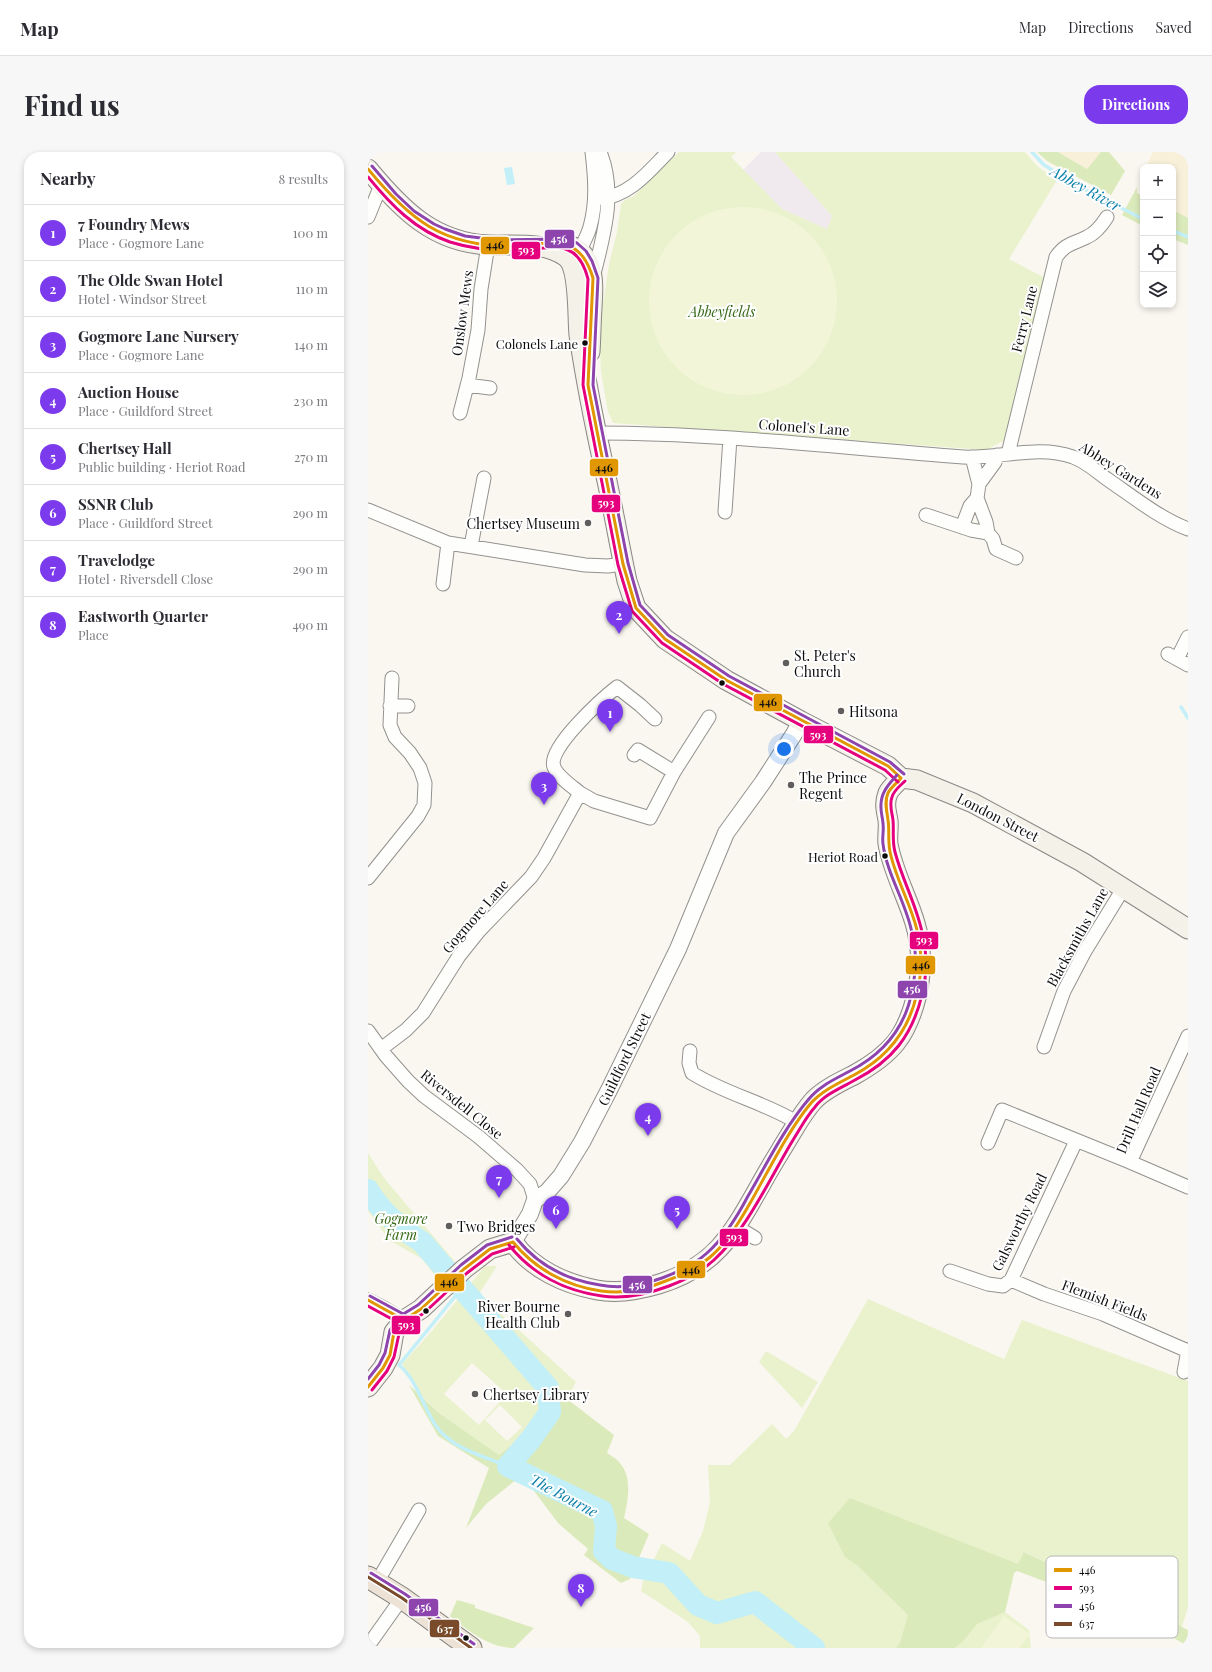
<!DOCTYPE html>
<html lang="en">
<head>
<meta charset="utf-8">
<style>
  :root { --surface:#fff; --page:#f7f7f7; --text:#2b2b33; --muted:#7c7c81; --line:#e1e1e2; --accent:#7c3aed }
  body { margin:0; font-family:"Playfair Display",serif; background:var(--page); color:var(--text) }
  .controls { position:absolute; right:12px; top:12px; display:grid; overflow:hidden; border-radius:8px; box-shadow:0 2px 6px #0003 }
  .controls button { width:36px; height:36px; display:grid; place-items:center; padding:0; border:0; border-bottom:1px solid var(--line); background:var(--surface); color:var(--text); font:20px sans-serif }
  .you { position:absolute; left:416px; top:597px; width:14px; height:14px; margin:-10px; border:3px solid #fff; border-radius:50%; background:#1a73e8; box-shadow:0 0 0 6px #1a73e833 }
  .badge { display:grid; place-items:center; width:26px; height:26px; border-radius:50%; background:var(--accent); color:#fff; font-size:13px; font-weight:700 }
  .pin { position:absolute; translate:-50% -33px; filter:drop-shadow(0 1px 2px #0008) }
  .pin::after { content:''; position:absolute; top:21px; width:14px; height:12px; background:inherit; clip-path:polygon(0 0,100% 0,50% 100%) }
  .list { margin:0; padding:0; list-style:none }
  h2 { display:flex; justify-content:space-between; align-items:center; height:52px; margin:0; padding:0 16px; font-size:17px }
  h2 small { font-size:13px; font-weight:400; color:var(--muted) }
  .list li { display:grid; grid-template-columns:26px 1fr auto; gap:12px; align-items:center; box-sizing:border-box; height:56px; padding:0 16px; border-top:1px solid var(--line) }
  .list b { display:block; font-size:15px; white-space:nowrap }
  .list p { margin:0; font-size:13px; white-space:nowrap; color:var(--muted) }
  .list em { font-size:13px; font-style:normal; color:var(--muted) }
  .icon { flex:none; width:22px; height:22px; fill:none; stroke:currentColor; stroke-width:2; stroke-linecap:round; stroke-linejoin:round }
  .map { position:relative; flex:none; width:820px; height:1496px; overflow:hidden; border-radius:16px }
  header { display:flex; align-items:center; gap:24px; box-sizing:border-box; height:56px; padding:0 20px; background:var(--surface); border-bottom:1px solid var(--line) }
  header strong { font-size:19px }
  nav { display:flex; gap:22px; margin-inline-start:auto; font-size:14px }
  .intro { display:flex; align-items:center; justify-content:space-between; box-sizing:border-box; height:96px; padding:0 24px }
  h1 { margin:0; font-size:28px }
  .button { padding:10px 18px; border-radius:16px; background:var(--accent); color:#fff; font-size:14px; font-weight:700 }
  main { display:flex; gap:24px; padding:0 24px }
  aside { flex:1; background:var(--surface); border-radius:16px; box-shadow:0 2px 6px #0003 }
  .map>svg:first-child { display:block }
</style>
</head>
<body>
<header>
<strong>Map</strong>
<nav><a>Map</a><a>Directions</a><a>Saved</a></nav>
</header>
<div class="intro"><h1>Find us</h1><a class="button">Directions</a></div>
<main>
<aside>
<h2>Nearby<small>8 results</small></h2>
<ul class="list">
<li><span class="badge">1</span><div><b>7 Foundry Mews</b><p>Place · Gogmore Lane</p></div><em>100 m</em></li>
<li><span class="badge">2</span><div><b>The Olde Swan Hotel</b><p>Hotel · Windsor Street</p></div><em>110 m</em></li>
<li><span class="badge">3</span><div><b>Gogmore Lane Nursery</b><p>Place · Gogmore Lane</p></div><em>140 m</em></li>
<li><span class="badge">4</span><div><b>Auction House</b><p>Place · Guildford Street</p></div><em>230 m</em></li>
<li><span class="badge">5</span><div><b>Chertsey Hall</b><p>Public building · Heriot Road</p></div><em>270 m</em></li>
<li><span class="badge">6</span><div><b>SSNR Club</b><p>Place · Guildford Street</p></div><em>290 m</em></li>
<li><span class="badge">7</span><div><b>Travelodge</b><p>Hotel · Riversdell Close</p></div><em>290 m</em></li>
<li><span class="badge">8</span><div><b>Eastworth Quarter</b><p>Place</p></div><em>490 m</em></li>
</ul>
</aside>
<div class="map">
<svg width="820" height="1496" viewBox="0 0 820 1496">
  <rect width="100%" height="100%" fill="#faf7f0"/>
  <path fill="#f0eaee" d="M393,0h14l57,64 -5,13 -45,-20 -39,-39z"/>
  <path fill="#f9f0da" d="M690,0h43l-14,17z
    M785,0h35v66l-15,-8v-43h-27z"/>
  <path fill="#e9f2cd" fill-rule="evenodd" d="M311,0h57l-5,5 51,52 45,20 5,-13 -57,-64h250l12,14 20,14 -48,79 36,19 -24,100 -16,62 -19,10 -373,-27 -5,-11 -7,-40 -2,-41 10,-67 8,-32 4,-28 4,-4 9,-4z
    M0,1001l16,25 72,85 -19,15 -16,-20 -31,-17 -22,-30z
    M117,1114h12l-18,28 97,88 -9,17 -24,-10v17l-28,36 -16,13 -60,-42 -19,-19 -18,-30 29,-32zM104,1211l35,31 -28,31 -35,-31zM132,1253l22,22 -15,14 -22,-21z
    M500,1147l136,60 18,-39 166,61v226l-6,20 -40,-30 -88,-31 -29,-14 -11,21 -9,39 24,18 2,18h-331v-12l-12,-14 -47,-31 2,-10 19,-38 28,18 13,-30 7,-29 -2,-37h22l42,-41 14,15 8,-8z
    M398,1199l52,31 -16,26 -43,-46z"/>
  <path fill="#dbeabb" d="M669,0h21l29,17 14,-17h8l16,19 -14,24 -64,-34z
    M769,35v6l6,3v30l-21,-11z
    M805,58l15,8v27l-15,-6z
    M41,1233l30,28 60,42 16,-13 28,-36v-17l24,10 47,36 -7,18c4,3 9,5 12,9 14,15 9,38 5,56l25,16 -19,45 -9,4 -37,-28 4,-6 -30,-26 -36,-48 -36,29 -20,24 23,-60 -51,-32z
    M482,1346l168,66 6,-12 30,14 88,31 40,30 6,3v16l-62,-34 -109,-41 -3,2 -9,39 -28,12 -12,15 -10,9h-59l4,-5 8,-28 -50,-49 -13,-9 -17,-34z
    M89,1448l18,5v3l59,20 -20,20c-24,0 -46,-17 -64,-32z"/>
  <path fill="#f2f5d8" d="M281 149a94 94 0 1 1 188 0a94 94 0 1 1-188 0Z
    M636,1464l26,18 -11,14h-38z"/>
  <path fill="#c2eff8" d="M144,15l3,17 -8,1 -3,-17z"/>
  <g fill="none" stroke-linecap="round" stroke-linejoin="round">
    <path stroke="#c2eff8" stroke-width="3.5" d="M664,0l12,13 42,25 57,29
      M805,79l15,6
      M813,555l7,11
      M94,1136l-63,77c18,15 24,42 37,61 15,22 48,31 72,40"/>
    <path stroke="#c2eff8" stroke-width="22" d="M0,1038c13,22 32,38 54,52l126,146 2,24 -19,27 -23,27 94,45 4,15 -2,25 8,8 21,8 36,6 29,32 19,8 38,-11 59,46"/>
    <defs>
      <path id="minor" d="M233,46c28,-1 49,-28 67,-46
        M0,65l13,-32
        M208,107c4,-11 11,-21 14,-32 7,-25 5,-50 2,-75
        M225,126c10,-41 24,-85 7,-126
        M99,233l23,3
        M92,261l9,-35 9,-48 3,-41 7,-44
        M229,281c122,0 244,15 366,24 36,2 75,-13 110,0 12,4 23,14 34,22 25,17 52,39 81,50
        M640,302l48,-197c10,-14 17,-13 31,-20 9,-4 15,-12 20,-20
        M604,305l7,27 -2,14 9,24 2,11 5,6 3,10 20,9
        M611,332l16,-22 2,-7
        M0,358l80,33 137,22 23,1 15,-2
        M357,360l5,-74
        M558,363l45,15 17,3
        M594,375l8,-21 7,-8
        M103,394l13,-68
        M75,432l5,-41
        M800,502l20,11
        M809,507l11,-22
        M22,554h18
        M266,603l4,-5 36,22
        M212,641l14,8 56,17 24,-46 35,-55
        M0,726l50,-62 6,-11 1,-22 -5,-15 -10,-15 -15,-16 -5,-12 2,-47
        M0,879l18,25 22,25 16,15 55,41 38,33 13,14 5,16
        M820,884l-58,126 58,25
        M676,895l20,-56 21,-40 38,-62
        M13,897l25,-19 17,-17 36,-57 20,-25 52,-54 13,-19 36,-65c-7,-6 -23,-17 -26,-26 -8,-18 49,-69 63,-80l23,18 15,14
        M322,899l-1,12 3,10c33,21 72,29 106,50
        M620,991l14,-33 128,52
        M369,1075l18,11
        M582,1119l38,13 15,2 8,-6 65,-139
        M643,1128l33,14 59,20 85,37
        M0,1148l14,7 22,13
        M816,1220l4,-22
        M9,1430l42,-72
        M0,1494l34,-48"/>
      <path id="tertiary" d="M145,1090l17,-28 5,-14 12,-8 14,-16 21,-34 27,-52 69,-141 48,-116 37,-51 31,-48 7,-13"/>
      <path id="secondary" d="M0,17c33,40 66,74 121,76 24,1 56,-4 77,12 14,11 11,59 13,78 7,49 17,97 28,146 7,33 13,67 20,100l9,27 29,31 61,41 75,41 87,45 13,12 16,2 56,23 109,59 106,67
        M187,90c40,5 39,34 37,66 -1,15 -1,29 -2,44
        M0,1235l15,-19 7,-13 4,-23 10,-12 17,-11 43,-40 26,-20 23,-7c19,27 52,42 84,48 21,4 42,0 62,-6 58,-18 74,-51 102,-100 8,-15 17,-29 26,-44 8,-13 16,-28 27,-40 11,-11 26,-18 40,-25 38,-21 53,-39 63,-81 5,-24 5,-48 -2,-71 -8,-27 -22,-51 -27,-79 -1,-8 1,-16 0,-24 -2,-10 -4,-17 0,-27 3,-6 9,-10 13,-15"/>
      <path id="primary" d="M0,1425l34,21 69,50"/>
    </defs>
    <use href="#minor" stroke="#93928f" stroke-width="15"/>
    <use href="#tertiary" stroke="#93928f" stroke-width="18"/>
    <use href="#secondary" stroke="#8a8885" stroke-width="21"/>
    <use href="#primary" stroke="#807f7c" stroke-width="23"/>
    <use href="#minor" stroke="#fefefd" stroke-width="13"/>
    <use href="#tertiary" stroke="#fefefd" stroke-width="16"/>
    <use href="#secondary" stroke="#f4f1e8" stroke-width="19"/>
    <use href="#primary" stroke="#ece3d6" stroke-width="21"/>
    <defs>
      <path id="bus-1" d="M0,17c41,50 74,77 141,77 18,0 37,-5 55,-2 17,5 24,18 29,34l-5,107 35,179 13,44 29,31 61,41 162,86 13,12
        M145,1090c22,27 53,44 88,49 21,3 43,-1 62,-9 17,-6 32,-13 46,-24 17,-14 29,-34 40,-53 19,-33 38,-73 62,-102 12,-13 28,-20 43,-28 34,-18 55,-44 63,-82 5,-20 5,-42 0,-63 -6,-25 -20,-49 -26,-74 -4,-13 -1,-24 -3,-36 -1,-9 -4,-18 0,-27 3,-6 9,-10 13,-15
        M0,1148l36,20
        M0,1235l15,-19 7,-13 4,-23 10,-12 17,-11 43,-40 26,-20 23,-7"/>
      <path id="bus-2" d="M0,25c23,28 47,53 82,65 22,7 46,9 69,9 15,-1 35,-7 49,-1 12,5 17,17 20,29l-5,106 35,180 14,46 30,32 61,41 162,86 13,12
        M141,1093c23,29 56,46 93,51 22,3 46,-2 67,-10 16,-6 32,-14 45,-26 32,-29 56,-82 79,-120 7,-11 13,-23 22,-33 10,-13 26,-19 40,-27 37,-19 57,-44 67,-85 5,-20 5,-43 0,-63 -6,-28 -20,-53 -27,-80 -3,-11 -1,-21 -2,-32 -1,-8 -4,-15 -1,-23 2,-7 8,-11 13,-16
        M0,1154l33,18
        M4,1238l15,-19 7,-14 5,-23 8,-10 17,-11 43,-40 25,-19 22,-7"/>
      <path id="bus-3" d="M4,14l24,28 18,17 20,13 11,5 20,7 32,4 68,-1 12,4 9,8 6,10 6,17 -5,107 35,178 12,42 28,30 61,41 161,86 14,12
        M149,1087c21,26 50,41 83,46 21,4 43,0 62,-7 16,-6 32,-13 45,-25 17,-15 30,-36 41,-57 18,-31 37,-69 60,-96 11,-14 27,-21 42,-29 33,-17 55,-42 62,-80 4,-19 5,-39 0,-58 -6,-31 -25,-58 -29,-89 -1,-7 1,-14 0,-20 0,-5 -2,-10 -2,-16 -1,-15 7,-23 16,-33
        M2,1144l37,20
        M0,1227l11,-14 6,-12 5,-23 10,-14 18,-11 43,-40 26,-20 25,-8
        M3,1421l34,21 69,50"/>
      <path id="bus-4" d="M0,1425l34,21 69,50"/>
    </defs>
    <use href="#bus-1" stroke="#fff" stroke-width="6"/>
    <use href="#bus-2" stroke="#fff" stroke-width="6"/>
    <use href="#bus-3" stroke="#fff" stroke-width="6"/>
    <use href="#bus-4" stroke="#fff" stroke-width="6"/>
    <use href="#bus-1" stroke="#e09701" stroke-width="3"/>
    <use href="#bus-2" stroke="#e5007d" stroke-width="3"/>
    <use href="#bus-3" stroke="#8e44ad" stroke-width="3"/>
    <use href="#bus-4" stroke="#7a4b2a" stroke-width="3"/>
  </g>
  <g fill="#0c0c0c" stroke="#fff" stroke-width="1.5">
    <circle cx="217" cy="191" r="3.5"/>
    <circle cx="354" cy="531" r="3.5"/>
    <circle cx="517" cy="704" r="3.5"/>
    <circle cx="58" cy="1159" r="3.5"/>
    <circle cx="98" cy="1486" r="3.5"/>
  </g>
  <g fill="#5f5e5c" stroke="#fff" stroke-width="1.5">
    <circle cx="220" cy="371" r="4"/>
    <circle cx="418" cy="511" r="4"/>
    <circle cx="473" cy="559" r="4"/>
    <circle cx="423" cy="633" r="4"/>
    <circle cx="81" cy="1074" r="4"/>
    <circle cx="200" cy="1162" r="4"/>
    <circle cx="107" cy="1242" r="4"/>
  </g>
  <g text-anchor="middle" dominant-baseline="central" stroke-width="4" stroke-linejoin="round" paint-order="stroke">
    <g font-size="13" fill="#0c0c0c" stroke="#fff" text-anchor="end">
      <text x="210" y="191">Colonels Lane</text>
      <text x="510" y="704">Heriot Road</text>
    </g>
    <g font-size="14" font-style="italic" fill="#366917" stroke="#fff">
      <text x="354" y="159">Abbeyfields</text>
      <text x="33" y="1066">Gogmore<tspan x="33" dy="16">Farm</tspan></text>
    </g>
    <g font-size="14" fill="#0c0c0c" stroke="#fff">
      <text transform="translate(94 161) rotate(-82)">Onslow Mews</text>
      <text transform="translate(656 167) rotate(-76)">Ferry Lane</text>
      <text transform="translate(436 275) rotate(4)">Colonel's Lane</text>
      <text transform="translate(753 318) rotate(32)">Abbey Gardens</text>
      <text transform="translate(630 665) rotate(27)">London Street</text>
      <text transform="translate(107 764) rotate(-49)">Gogmore Lane</text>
      <text transform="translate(709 785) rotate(-61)">Blacksmiths Lane</text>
      <text transform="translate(256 907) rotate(-64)">Guildford Street</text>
      <text transform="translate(94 952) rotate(39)">Riversdell Close</text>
      <text transform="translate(770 958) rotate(-67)">Drill Hall Road</text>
      <text transform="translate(651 1070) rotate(-64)">Galsworthy Road</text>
      <text transform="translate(737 1148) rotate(21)">Flemish Fields</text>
    </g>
    <g font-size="14" fill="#0c0c0c" stroke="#fff" text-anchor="start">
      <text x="212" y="371" text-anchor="end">Chertsey Museum</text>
      <text x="426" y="503">St. Peter's<tspan x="426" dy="16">Church</tspan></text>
      <text x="481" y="559">Hitsona</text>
      <text x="431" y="625">The Prince<tspan x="431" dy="16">Regent</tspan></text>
      <text x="89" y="1074">Two Bridges</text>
      <text x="192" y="1154" text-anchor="end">River Bourne<tspan x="192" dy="16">Health Club</tspan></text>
      <text x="115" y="1242">Chertsey Library</text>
    </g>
    <g font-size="15" font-style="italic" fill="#0a7fa9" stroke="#fff">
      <text transform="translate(718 36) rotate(29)">Abbey River</text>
      <text transform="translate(196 1343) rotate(28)">The Bourne</text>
    </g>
  </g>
  <rect x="678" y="1404" width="132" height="82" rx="6" fill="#fff" stroke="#b6b6b6" stroke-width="1"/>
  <rect x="686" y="1416" width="18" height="4" fill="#e09701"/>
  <rect x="686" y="1434" width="18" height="4" fill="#e5007d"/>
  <rect x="686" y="1452" width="18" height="4" fill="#8e44ad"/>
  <rect x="686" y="1470" width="18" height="4" fill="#7a4b2a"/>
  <g font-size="11" fill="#0c0c0c">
    <text x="711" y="1422">446</text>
    <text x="711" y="1440">593</text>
    <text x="711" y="1458">456</text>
    <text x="711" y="1476">637</text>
  </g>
  <g stroke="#fff" stroke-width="1.5">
    <rect x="176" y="77" width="31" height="20" rx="4" fill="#8e44ad"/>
    <rect x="112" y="84" width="30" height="19" rx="4" fill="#e09701"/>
    <rect x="143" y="89" width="30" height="19" rx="4" fill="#e5007d"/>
    <rect x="221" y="306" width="30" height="19" rx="4" fill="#e09701"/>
    <rect x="223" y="342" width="30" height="19" rx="4" fill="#e5007d"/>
    <rect x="385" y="541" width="30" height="19" rx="4" fill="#e09701"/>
    <rect x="435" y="573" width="31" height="19" rx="4" fill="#e5007d"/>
    <rect x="541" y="779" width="30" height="19" rx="4" fill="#e5007d"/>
    <rect x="537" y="803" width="31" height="20" rx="4" fill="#e09701"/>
    <rect x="529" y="828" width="31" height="19" rx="4" fill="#8e44ad"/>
    <rect x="351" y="1076" width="30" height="19" rx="4" fill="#e5007d"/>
    <rect x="308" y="1108" width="30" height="19" rx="4" fill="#e09701"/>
    <rect x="66" y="1121" width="31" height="19" rx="4" fill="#e09701"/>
    <rect x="254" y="1123" width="31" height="19" rx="4" fill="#8e44ad"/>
    <rect x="23" y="1163" width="30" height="20" rx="4" fill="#e5007d"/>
    <rect x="40" y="1446" width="31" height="19" rx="4" fill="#8e44ad"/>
    <rect x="61" y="1467" width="31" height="19" rx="4" fill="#7a4b2a"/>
  </g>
  <g font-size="11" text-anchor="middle" font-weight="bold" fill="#fff">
    <text x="191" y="91">456</text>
    <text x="158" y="102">593</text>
    <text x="238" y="355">593</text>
    <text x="450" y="587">593</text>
    <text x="556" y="792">593</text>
    <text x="544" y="841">456</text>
    <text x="366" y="1089">593</text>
    <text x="269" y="1137">456</text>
    <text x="38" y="1177">593</text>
    <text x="55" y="1459">456</text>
    <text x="77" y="1481">637</text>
  </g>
  <g font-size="11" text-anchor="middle" font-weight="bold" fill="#111">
    <text x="127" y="97">446</text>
    <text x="236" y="320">446</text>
    <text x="400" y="554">446</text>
    <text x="553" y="817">446</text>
    <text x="323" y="1122">446</text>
    <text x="81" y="1134">446</text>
  </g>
</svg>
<div class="controls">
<button>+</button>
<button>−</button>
<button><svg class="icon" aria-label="locate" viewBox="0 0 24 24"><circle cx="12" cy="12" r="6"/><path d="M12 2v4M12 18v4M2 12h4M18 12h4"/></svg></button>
<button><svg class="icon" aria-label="layers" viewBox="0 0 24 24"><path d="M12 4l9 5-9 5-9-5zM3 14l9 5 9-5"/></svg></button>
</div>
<div class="you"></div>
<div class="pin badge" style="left:242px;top:580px">1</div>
<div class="pin badge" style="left:251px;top:482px">2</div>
<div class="pin badge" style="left:176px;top:653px">3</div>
<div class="pin badge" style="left:280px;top:984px">4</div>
<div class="pin badge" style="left:309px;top:1077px">5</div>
<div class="pin badge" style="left:188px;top:1077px">6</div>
<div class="pin badge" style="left:131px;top:1046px">7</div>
<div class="pin badge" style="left:213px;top:1455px">8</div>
</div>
</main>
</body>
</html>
